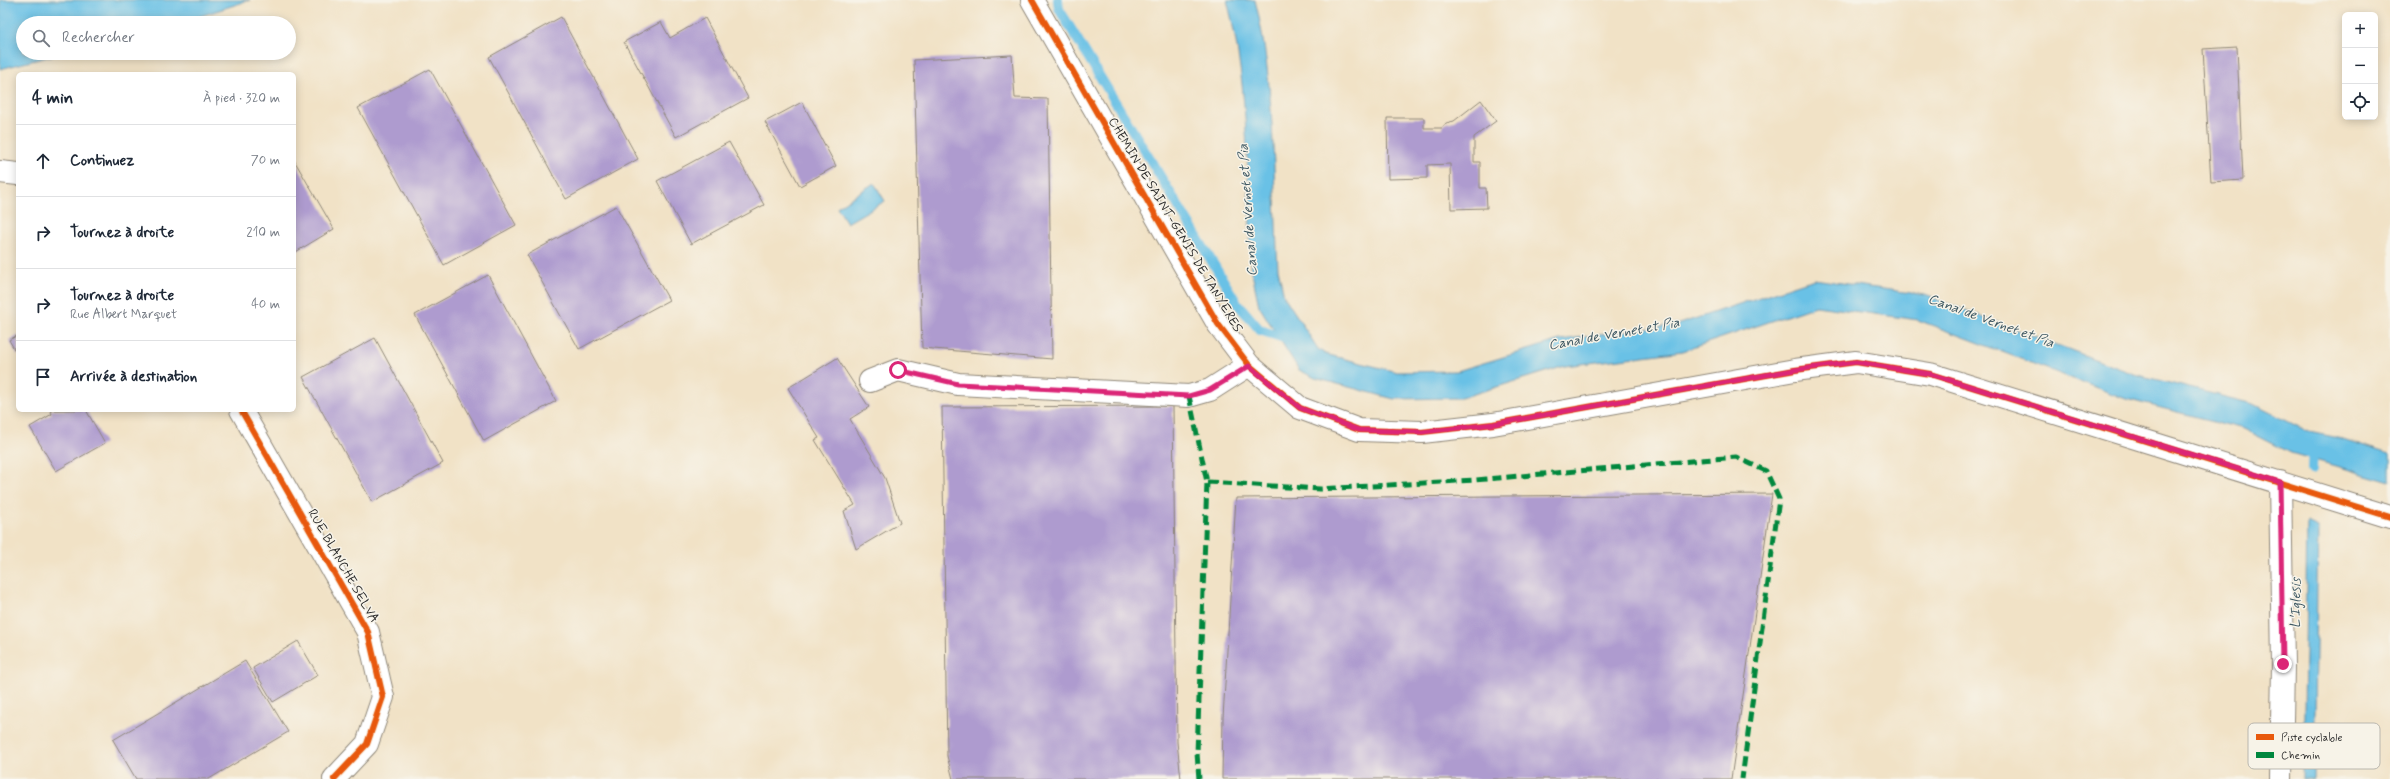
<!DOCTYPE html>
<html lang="fr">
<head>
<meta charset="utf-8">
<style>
  :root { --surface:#fff; --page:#f6f6f7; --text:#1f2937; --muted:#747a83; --line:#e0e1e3 }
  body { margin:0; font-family:Mynerve,sans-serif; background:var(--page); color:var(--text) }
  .controls { position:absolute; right:12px; top:12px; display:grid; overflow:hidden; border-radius:6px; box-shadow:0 2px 10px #0003 }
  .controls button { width:36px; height:36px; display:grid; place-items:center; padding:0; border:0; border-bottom:1px solid var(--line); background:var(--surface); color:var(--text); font:20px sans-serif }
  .stop { position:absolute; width:12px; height:12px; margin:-9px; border:3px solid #db2777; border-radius:50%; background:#fff }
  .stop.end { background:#db2777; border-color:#fff; box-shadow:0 1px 4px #0008 }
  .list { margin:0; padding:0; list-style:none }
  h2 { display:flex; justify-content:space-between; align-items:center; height:52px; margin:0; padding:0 16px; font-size:17px }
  h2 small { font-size:13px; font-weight:400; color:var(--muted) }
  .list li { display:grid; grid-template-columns:26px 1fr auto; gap:12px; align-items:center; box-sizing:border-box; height:72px; padding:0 16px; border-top:1px solid var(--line) }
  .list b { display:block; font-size:15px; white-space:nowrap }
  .list p { margin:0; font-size:13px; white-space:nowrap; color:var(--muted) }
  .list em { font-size:13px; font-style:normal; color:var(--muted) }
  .icon { flex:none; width:22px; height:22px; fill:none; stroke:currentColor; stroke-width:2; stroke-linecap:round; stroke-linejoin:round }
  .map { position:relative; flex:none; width:2390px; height:779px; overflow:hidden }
  .search { position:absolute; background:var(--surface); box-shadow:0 2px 10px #0003; left:16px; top:16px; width:280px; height:44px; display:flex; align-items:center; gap:10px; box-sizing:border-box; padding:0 14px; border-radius:22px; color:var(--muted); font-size:15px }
  .panel { position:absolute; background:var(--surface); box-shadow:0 2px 10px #0003; left:16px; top:72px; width:280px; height:340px; border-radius:6px }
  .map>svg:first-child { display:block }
</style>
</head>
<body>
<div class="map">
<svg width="2390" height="779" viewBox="0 0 2390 779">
  <rect width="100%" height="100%" fill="#f7f3e8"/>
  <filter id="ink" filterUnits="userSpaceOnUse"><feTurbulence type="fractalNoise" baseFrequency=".025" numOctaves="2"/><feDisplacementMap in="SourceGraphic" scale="8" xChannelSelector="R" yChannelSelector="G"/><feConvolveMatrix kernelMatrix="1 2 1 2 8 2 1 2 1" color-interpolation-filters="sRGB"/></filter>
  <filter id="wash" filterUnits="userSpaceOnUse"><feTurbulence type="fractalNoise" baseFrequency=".012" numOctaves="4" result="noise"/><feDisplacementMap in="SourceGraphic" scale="16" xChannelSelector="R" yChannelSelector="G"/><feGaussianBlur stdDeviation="0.9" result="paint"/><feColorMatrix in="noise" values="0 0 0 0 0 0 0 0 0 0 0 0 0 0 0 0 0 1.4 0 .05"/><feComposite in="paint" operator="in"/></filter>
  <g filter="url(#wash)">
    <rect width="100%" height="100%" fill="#f1e2c6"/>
    <path fill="#69c1e6" stroke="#4a7688" d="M0,0h250l-71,23h-156v30h40l-63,16z
      M1227,0h28c21,84 18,182 23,269l6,27 34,53 7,5 72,18 60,-1 103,-31 116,-15 138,-46 111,16 209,79 119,30 56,28 34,7 47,15v28l-99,-29 -47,-24 -118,-30 -208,-79 -102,-14 -133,45 -118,15 -104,32 -67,1 -79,-21 -16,-8 -40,-64 -7,-33c-5,-90 -2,-185 -25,-273z
      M874,183l11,18 -38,22 -10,-16z
      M2307,522l11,5 -4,252h-11z"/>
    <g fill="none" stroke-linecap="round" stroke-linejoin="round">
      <path stroke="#69c1e6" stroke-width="10" d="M1058,0l1,9 178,294 23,27 30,10
        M2312,470l1,-23"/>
    </g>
    <g id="blocks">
      <path fill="#ae9bcf" d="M561,17l77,142 -72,40 -77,-142z
        M705,18l43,80 -72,39 -52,-95 37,-20 9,16z
        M2237,47l6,133 -32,2 -8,-133z
        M1012,55l3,43 33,1 4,260 -130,-11 -8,-288z
        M430,69l86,156 -72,40 -86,-157z
        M1481,100l15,21 -22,16v25h6v26h6l1,20 -36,1 -1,-45 -23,1v13l-39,1 -1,-61h37v10h18l4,-5 8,-2z
        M802,102l34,64 -36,20 -35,-64z
        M729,142l35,63 -73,39 -34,-63z
        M294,160l40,69 -40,24z
        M616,206l53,94 -90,49 -52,-94z
        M488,275l68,126 -72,40 -69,-126z
        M18,335v21l-9,-16z
        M375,338l68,125 -71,39 -69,-125z
        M837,358l32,49 -19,12 35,59 15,45 -44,26 -12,-38 11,-6 -40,-65 4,-2 -31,-50z
        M1173,406l4,336 4,37h-228l-6,-23 -5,-349z
        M50,410h36l19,33 -49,28 -26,-44 22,-13z
        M1772,494l-41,285h-509l1,-61 13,-220z
        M298,641l20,34 -45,27 -20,-34z
        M245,661l43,71 -79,47h-73l-23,-39z"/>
    </g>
  </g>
  <g filter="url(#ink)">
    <use href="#blocks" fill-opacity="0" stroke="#8e8678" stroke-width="1"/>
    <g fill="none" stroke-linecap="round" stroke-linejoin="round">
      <defs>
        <path id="minor" d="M1032,0l186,324 31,41 51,43 59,22 63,2 71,-8 302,-54 61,-8 74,12 460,143
          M0,172l18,2
          M870,381l28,-11 60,14 231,12 21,-6 39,-25
          M241,410l127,222 15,65 -16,47 -33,35
          M2280,482l3,183 -2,114"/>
      </defs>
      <use href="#minor" stroke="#8e8678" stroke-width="24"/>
      <use href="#minor" stroke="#fff" stroke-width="22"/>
      <path stroke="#00873e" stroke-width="5" stroke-dasharray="10 5" stroke-linecap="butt" d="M1189,396l18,86 -10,271 2,26
        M1207,482l113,7 155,-9 261,-23 30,14 13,28 -37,280"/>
      <defs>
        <path id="cycleway" d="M1032,0l186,324 31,41 51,43 59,22 63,2 71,-8 302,-54 61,-8 74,12 460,143
          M241,410l127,222 15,65 -16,47 -33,35"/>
      </defs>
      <use href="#cycleway" stroke="#f7f3e8" stroke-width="8"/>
      <use href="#cycleway" stroke="#e8590c" stroke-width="6"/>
    </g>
  </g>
  <g fill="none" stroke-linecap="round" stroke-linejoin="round" filter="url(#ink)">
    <path stroke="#db2777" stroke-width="5" d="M898,370l60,14 231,12 21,-6 39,-24 51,42 59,22 63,2 72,-8 300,-54 62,-8 74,12 350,108 3,182"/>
  </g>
  <g text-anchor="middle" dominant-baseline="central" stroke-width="3" stroke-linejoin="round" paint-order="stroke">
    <g font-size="13" fill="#2b2b2b" stroke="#f7f3e8">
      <text transform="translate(1175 225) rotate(59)">CHEMIN DE SAINT-GENIS DE TANYERES</text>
      <text transform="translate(343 566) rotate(60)">RUE BLANCHE SELVA</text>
    </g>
    <g font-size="14" font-style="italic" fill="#3e5863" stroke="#f7f3e8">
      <text transform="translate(1248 210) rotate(-94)">Canal de Vernet et Pia</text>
      <text transform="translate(1991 321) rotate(20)">Canal de Vernet et Pia</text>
      <text transform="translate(1614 334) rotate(-10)">Canal de Vernet et Pia</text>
      <text transform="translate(2296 603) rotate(-89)">L'Iglesis</text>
    </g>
  </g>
  <rect x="2248" y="723" width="132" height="46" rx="6" fill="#f7f3e8" stroke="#bab7af" stroke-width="1"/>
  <rect x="2256" y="734" width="18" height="6" fill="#e8590c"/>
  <rect x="2256" y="752" width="18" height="6" fill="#00873e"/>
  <g font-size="11" fill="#2b2b2b">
    <text x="2281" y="741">Piste cyclable</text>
    <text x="2281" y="759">Chemin</text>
  </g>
</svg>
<div class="controls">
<button>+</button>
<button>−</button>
<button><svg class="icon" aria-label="locate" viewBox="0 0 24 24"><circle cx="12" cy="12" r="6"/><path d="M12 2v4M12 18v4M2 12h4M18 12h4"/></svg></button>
</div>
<div class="stop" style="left:898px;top:370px"></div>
<div class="stop end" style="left:2283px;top:664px"></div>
<div class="search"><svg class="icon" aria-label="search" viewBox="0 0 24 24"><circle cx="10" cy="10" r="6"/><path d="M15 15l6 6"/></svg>Rechercher</div>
<section class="panel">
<h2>4 min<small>À pied · 320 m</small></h2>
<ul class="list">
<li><svg class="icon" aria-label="ahead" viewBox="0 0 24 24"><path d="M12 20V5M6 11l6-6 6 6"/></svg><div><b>Continuez</b></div><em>70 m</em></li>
<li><svg class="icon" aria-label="right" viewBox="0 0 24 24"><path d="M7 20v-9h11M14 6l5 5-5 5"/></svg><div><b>Tournez à droite</b></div><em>210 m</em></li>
<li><svg class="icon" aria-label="right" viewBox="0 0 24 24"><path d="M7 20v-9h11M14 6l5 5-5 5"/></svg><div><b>Tournez à droite</b><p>Rue Albert Marquet</p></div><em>40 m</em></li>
<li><svg class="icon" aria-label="arrive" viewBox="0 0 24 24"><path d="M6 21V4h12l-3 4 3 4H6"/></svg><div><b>Arrivée à destination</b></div></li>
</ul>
</section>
</div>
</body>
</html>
